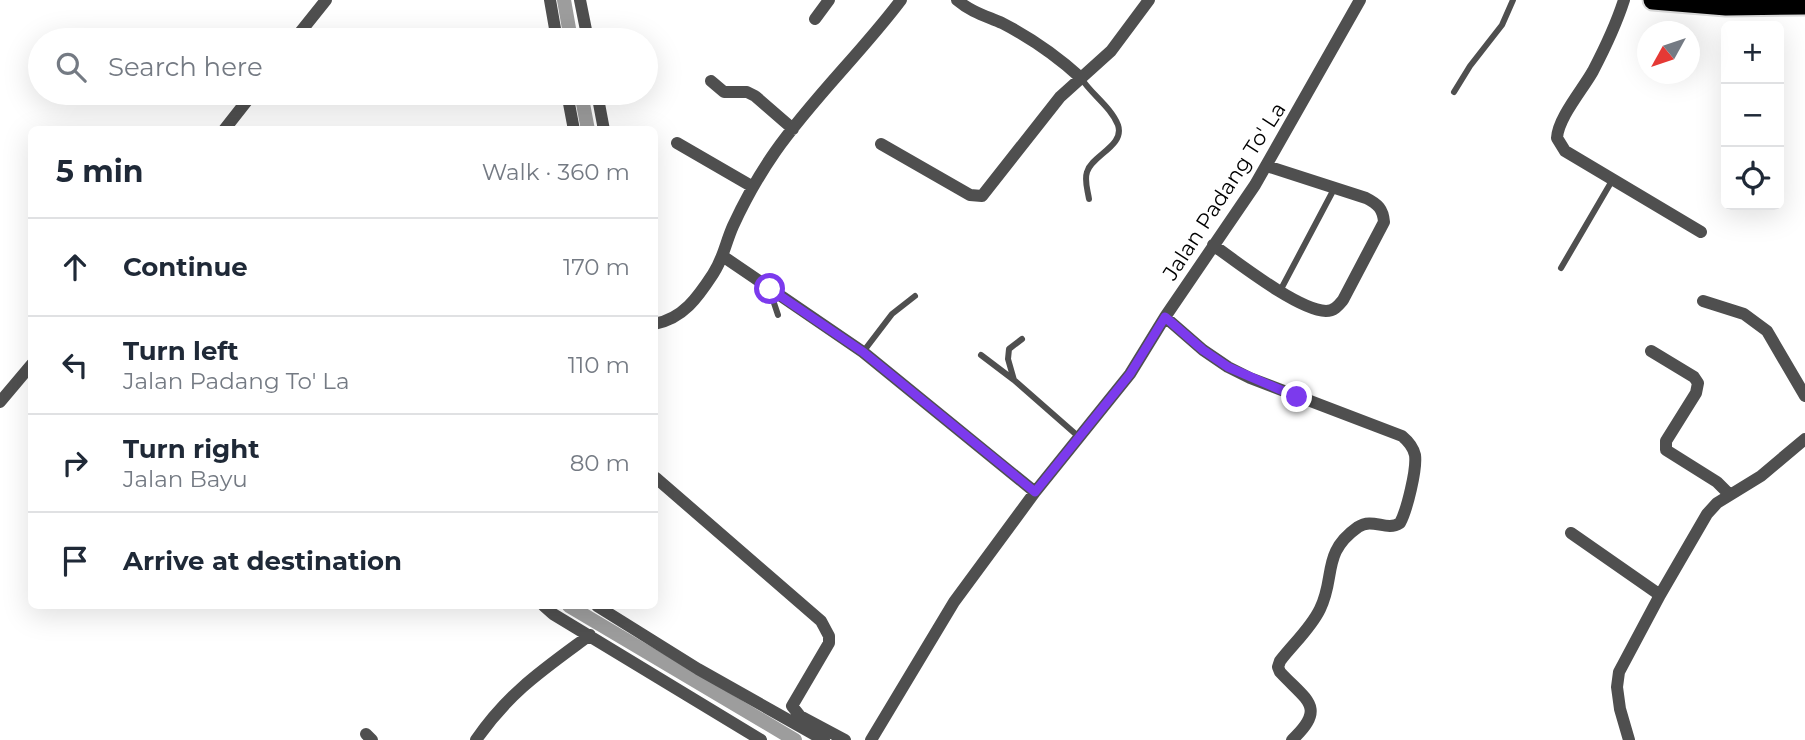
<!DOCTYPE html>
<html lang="en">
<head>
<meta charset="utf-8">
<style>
  :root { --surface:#fff; --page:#f2f2f3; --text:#1f2937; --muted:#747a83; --line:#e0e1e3 }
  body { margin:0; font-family:Montserrat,sans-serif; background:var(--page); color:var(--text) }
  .controls { position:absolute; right:21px; top:21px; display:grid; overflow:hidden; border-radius:10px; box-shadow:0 7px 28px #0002 }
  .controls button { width:63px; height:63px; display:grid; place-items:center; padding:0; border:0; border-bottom:2px solid var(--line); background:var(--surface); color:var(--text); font:35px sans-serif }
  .compass { position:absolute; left:1637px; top:21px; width:63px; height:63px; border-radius:50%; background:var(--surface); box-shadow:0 7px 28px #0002; rotate:230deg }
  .stop { position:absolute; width:21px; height:21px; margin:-16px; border:5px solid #7c3aed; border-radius:50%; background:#fff }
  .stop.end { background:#7c3aed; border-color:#fff; box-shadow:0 2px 7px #0008 }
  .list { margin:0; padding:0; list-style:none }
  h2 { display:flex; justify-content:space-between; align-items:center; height:91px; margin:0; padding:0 28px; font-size:30px }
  h2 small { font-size:23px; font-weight:400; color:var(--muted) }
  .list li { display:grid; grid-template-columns:46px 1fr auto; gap:21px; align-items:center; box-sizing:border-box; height:98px; padding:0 28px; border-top:2px solid var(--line) }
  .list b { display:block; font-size:26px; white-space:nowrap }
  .list p { margin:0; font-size:23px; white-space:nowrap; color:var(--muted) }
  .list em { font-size:23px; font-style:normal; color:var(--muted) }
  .icon { flex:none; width:38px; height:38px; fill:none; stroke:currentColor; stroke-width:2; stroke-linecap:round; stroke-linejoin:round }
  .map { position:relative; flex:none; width:1805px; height:740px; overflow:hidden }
  .search { position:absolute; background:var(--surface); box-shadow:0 7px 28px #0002; left:28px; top:28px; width:630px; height:77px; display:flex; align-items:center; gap:18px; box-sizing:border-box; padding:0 24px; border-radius:38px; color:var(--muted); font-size:26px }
  .panel { position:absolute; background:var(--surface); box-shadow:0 7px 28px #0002; left:28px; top:126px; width:630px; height:483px; border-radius:10px }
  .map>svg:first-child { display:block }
</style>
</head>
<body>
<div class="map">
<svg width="1805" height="740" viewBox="0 0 1805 740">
  <rect width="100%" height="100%" fill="#fff"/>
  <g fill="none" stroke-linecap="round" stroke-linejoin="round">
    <path stroke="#9d9d9d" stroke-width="14" d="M564,0l7,40
      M581,93l7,37
      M569,606l226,134"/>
    <defs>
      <path id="trunk" d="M1653,0l73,6 79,-1"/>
    </defs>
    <use href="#trunk" stroke="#dbdbdb" stroke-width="23"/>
    <path stroke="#4f4f4f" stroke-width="6" d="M1081,78c10,16 30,29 37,47 7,21 -26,30 -31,47 -3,9 1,19 2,27
      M1454,92l16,-26 32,-41 11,-25
      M1561,268l52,-89
      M770,291l8,24
      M1280,291l54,-102
      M863,352l29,-38 23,-18
      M981,355l33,25 65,57
      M1014,380l-6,-21 1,-10 13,-10"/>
    <path stroke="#4f4f4f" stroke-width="12" d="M550,0l7,40
      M580,0l8,40
      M957,0c14,12 29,16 45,23 27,14 56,34 79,55
      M1624,0c-8,25 -19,48 -31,71 -10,18 -35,47 -36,67l8,13 136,81
      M815,19l14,-19
      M294,40l32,-40
      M711,81l13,11h23l8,4 38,33
      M567,93l7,37
      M597,93l7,37
      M224,130l29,-37
      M677,143l76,44
      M881,144l89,51 12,1 78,-99 51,-46 38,-51
      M1213,245c24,17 85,65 113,66 8,0 12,-5 17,-11l41,-78c-1,-13 -6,-18 -18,-24l-99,-32
      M724,257l139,95 172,140
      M1703,301l41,13 23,17 38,65
      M1165,317l38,33 25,17 22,11 152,58c6,5 11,10 13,19 2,14 -8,55 -15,68 -14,9 -27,-6 -42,4 -37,26 -22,50 -38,82 -9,19 -27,35 -40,52l-2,6 2,5c27,29 47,35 12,68
      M654,324c29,-5 44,-27 59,-50 11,-17 12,-30 20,-48 12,-26 26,-51 42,-74 38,-54 87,-100 126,-152
      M1651,351l43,26 4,6 -2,10 -30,48v9l51,32 12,12
      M0,402l32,-38
      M656,478l165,143 8,15v7l-37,63 8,10 45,24
      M1571,533l89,62
      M544,606l9,8 208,126
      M597,606l101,63 126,71
      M366,734l6,6
      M476,740c33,-48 68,-71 114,-105
      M871,740l83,-138 81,-110 95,-118 35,-57 90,-132 105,-185
      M1629,740l-9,-31 -3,-22 2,-15 41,-77 47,-81 10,-11 44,-27 44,-37"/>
    <use href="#trunk" stroke="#000" stroke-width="19"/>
  </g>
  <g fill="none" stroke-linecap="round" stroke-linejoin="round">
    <path stroke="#7c3aed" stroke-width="9" d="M770,289l93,63 172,140 95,-118 35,-57 38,33 25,17 69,30"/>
  </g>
  <g text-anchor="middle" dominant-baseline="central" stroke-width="5" stroke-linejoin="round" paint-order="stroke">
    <g font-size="21" fill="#000" stroke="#fff">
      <text transform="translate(1224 191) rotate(-57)">Jalan Padang To' La</text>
    </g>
  </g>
</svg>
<div class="controls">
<button>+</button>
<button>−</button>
<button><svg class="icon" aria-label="locate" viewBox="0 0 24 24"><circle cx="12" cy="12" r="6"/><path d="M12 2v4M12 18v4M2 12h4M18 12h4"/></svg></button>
</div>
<svg class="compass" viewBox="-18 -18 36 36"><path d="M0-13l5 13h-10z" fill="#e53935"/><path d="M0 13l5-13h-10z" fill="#747a83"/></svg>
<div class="stop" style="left:770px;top:289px"></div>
<div class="stop end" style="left:1297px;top:397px"></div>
<div class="search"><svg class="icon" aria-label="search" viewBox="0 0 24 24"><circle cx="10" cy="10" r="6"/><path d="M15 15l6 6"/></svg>Search here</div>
<section class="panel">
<h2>5 min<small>Walk · 360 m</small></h2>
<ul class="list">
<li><svg class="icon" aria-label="ahead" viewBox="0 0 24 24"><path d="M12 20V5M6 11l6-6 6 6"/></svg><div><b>Continue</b></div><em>170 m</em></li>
<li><svg class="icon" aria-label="left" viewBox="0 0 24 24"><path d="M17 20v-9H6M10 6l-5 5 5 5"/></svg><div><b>Turn left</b><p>Jalan Padang To' La</p></div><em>110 m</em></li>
<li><svg class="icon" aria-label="right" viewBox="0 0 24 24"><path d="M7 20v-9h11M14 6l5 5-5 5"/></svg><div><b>Turn right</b><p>Jalan Bayu</p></div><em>80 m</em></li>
<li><svg class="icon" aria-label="arrive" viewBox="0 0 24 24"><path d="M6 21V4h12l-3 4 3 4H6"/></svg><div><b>Arrive at destination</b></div></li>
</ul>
</section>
</div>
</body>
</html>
